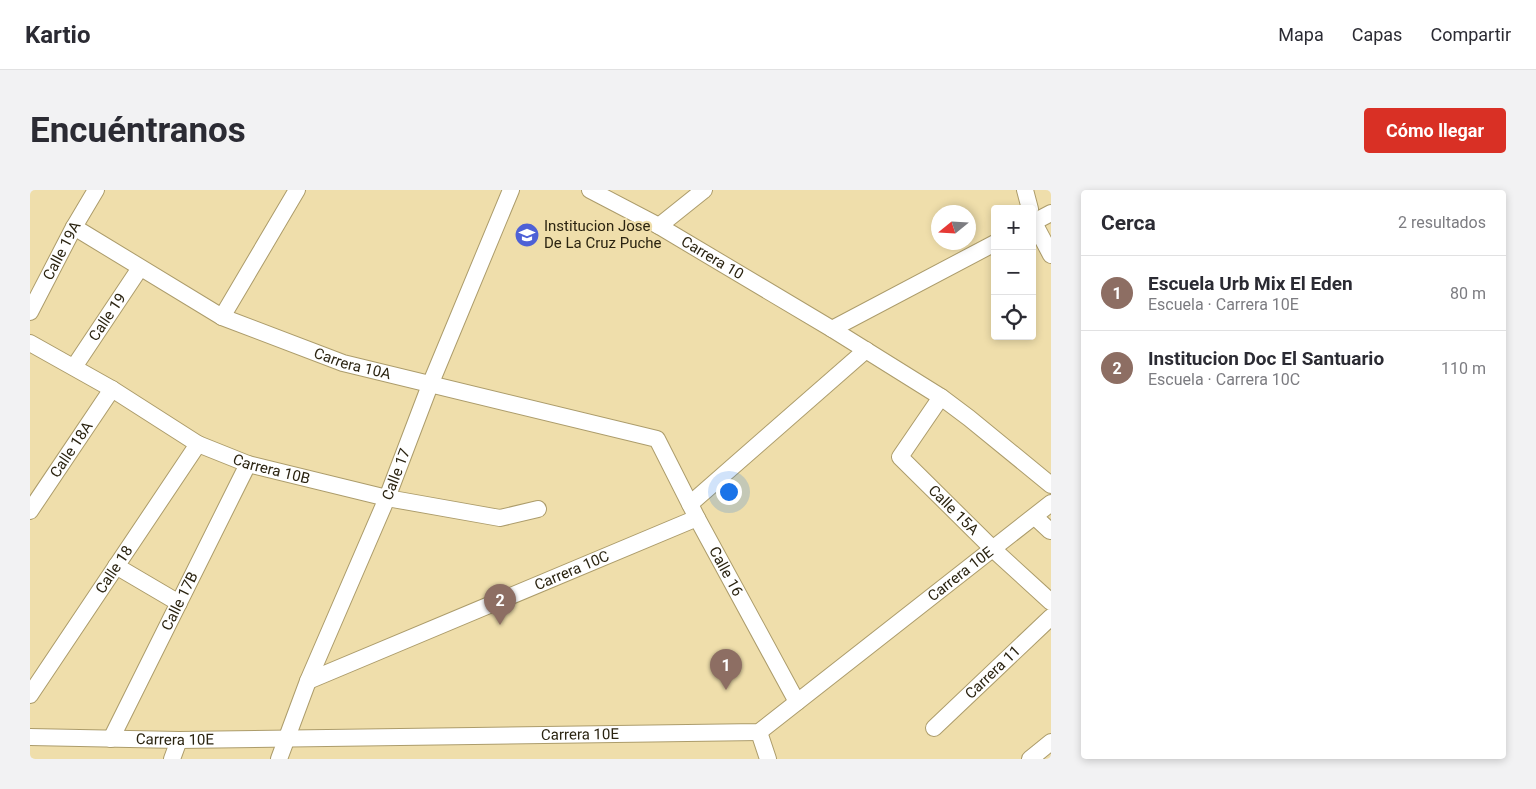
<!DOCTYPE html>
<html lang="es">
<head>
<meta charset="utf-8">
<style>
  :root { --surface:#fff; --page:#f2f2f3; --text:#2b2b33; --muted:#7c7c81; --line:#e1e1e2; --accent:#d93025 }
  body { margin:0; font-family:Roboto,sans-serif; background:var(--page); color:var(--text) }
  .controls { position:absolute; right:15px; top:15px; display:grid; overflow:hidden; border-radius:5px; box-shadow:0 2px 8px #0003 }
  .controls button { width:45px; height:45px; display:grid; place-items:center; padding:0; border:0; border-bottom:1px solid var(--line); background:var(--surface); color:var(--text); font:25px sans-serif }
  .compass { position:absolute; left:901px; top:15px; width:45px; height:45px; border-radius:50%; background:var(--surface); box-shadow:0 2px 8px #0003; rotate:252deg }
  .you { position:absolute; left:698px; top:301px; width:18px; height:18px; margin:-12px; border:4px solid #fff; border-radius:50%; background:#1a73e8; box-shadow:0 0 0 8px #1a73e833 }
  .badge { display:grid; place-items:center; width:32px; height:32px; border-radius:50%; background:var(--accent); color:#fff; font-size:16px; font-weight:700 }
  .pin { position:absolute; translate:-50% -41px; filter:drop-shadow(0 1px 2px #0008) }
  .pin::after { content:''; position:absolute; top:26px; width:18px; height:15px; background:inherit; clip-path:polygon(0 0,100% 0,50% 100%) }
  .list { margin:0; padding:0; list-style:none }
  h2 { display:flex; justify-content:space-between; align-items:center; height:65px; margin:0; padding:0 20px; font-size:21px }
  h2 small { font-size:16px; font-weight:400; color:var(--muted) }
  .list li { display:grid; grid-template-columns:32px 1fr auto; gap:15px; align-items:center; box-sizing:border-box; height:75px; padding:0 20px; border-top:1px solid var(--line) }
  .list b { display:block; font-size:19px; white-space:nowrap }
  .list p { margin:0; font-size:16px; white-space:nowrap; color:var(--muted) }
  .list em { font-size:16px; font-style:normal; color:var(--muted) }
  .icon { flex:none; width:28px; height:28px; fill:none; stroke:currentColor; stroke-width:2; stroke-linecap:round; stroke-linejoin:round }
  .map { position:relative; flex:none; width:1021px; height:569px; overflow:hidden; border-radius:5px }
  header { display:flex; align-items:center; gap:30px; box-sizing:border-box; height:70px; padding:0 25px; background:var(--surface); border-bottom:1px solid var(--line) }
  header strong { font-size:24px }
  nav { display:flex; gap:28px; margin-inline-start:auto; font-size:18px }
  .intro { display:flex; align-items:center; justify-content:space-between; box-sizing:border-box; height:120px; padding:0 30px }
  h1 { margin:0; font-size:35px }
  .button { padding:12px 22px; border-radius:5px; background:var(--accent); color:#fff; font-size:18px; font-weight:700 }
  main { display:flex; gap:30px; padding:0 30px }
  aside { flex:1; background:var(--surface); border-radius:5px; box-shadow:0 2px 8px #0003 }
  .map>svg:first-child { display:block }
</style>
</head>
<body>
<header>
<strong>Kartio</strong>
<nav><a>Mapa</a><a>Capas</a><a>Compartir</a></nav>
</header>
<div class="intro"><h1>Encuéntranos</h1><a class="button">Cómo llegar</a></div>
<main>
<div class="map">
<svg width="1021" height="569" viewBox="0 0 1021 569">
  <rect width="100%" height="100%" fill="#efdeab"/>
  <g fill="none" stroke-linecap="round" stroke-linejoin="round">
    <defs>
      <g id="minor">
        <path id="s1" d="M560,0l69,36 173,103 109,68 28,21 82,67"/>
        <path d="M995,0l5,19"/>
        <path d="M1002,29l19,36"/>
        <path d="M1002,33l19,-10"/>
        <path d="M629,36l45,-36"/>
        <path id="s2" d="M44,37l148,90 121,46 314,76 40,79 100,184"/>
        <path id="s3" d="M0,122l44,-85 22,-37"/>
        <path d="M192,127l75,-127"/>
        <path d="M802,139l163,-86"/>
        <path id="s4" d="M0,153l82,46 86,55 50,20 139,34 113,20 38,-9"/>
        <path id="s5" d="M44,177l66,-99"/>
        <path id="s6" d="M911,207l-41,60 94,93 57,52"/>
        <path d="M660,314l176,-154"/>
        <path id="s7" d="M0,321l82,-122"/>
        <path d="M1005,327l15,14"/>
        <path d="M86,376l63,37"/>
        <path id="s8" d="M278,491l389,-163"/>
        <path id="s9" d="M0,505l168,-251"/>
        <path id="s10" d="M904,538l117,-111"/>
        <path d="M729,542l9,27"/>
        <path id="s11" d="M0,547l149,3 580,-8 292,-229"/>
        <path id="s12" d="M81,549l137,-275"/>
        <path d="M142,569l7,-19"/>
        <path id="s13" d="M249,569l29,-78 79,-183 43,-113 81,-195"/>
        <path d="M1000,569l21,-17"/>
      </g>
    </defs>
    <use href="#minor" stroke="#ac9c6b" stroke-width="18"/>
    <use href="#minor" stroke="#fff" stroke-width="16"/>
  </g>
  <defs>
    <symbol id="school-disc" viewBox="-11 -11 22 22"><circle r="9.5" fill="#4e61d6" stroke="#efdeab"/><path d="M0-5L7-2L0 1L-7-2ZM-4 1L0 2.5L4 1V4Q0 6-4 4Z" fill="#fff"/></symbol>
  </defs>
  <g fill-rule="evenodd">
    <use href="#school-disc" x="483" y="31" width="28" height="28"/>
  </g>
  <g text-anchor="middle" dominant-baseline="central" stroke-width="4.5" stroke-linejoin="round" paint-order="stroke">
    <g font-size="15" fill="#2b2411" stroke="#efdeab" text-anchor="start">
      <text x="514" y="36">Institucion Jose<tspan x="514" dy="17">De La Cruz Puche</tspan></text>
    </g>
    <g font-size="15" fill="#2b2411" stroke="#efdeab">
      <text stroke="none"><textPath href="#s3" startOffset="69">Calle 19A</textPath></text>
      <text stroke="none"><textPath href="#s1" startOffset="140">Carrera 10</textPath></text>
      <text stroke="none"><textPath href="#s5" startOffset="60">Calle 19</textPath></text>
      <text stroke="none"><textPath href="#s2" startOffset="312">Carrera 10A</textPath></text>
      <text stroke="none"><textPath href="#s7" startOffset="74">Calle 18A</textPath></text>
      <text stroke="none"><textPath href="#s4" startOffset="274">Carrera 10B</textPath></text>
      <text stroke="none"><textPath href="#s13" startOffset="308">Calle 17</textPath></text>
      <text stroke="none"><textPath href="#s6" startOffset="148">Calle 15A</textPath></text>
      <text stroke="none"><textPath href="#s9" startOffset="151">Calle 18</textPath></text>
      <text stroke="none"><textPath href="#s8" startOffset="286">Carrera 10C</textPath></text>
      <text stroke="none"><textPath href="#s2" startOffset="775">Calle 16</textPath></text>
      <text stroke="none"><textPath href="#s11" startOffset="985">Carrera 10E</textPath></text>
      <text stroke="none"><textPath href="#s12" startOffset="154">Calle 17B</textPath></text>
      <text stroke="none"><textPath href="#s10" startOffset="81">Carrera 11</textPath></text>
      <text stroke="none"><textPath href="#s11" startOffset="550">Carrera 10E</textPath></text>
      <text stroke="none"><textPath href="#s11" startOffset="145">Carrera 10E</textPath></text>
    </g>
  </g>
</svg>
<div class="controls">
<button>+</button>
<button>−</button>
<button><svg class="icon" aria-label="locate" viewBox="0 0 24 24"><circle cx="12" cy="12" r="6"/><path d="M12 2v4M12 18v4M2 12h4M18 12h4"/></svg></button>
</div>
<svg class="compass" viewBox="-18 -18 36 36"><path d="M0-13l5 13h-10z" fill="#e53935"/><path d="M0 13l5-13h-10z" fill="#7c7c81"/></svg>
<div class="you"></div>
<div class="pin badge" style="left:696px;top:500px;background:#8d6e63">1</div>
<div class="pin badge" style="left:470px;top:435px;background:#8d6e63">2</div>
</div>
<aside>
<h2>Cerca<small>2 resultados</small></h2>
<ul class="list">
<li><span class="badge" style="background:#8d6e63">1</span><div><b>Escuela Urb Mix El Eden</b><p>Escuela · Carrera 10E</p></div><em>80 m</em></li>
<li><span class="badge" style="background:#8d6e63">2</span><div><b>Institucion Doc El Santuario</b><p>Escuela · Carrera 10C</p></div><em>110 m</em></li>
</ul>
</aside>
</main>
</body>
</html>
